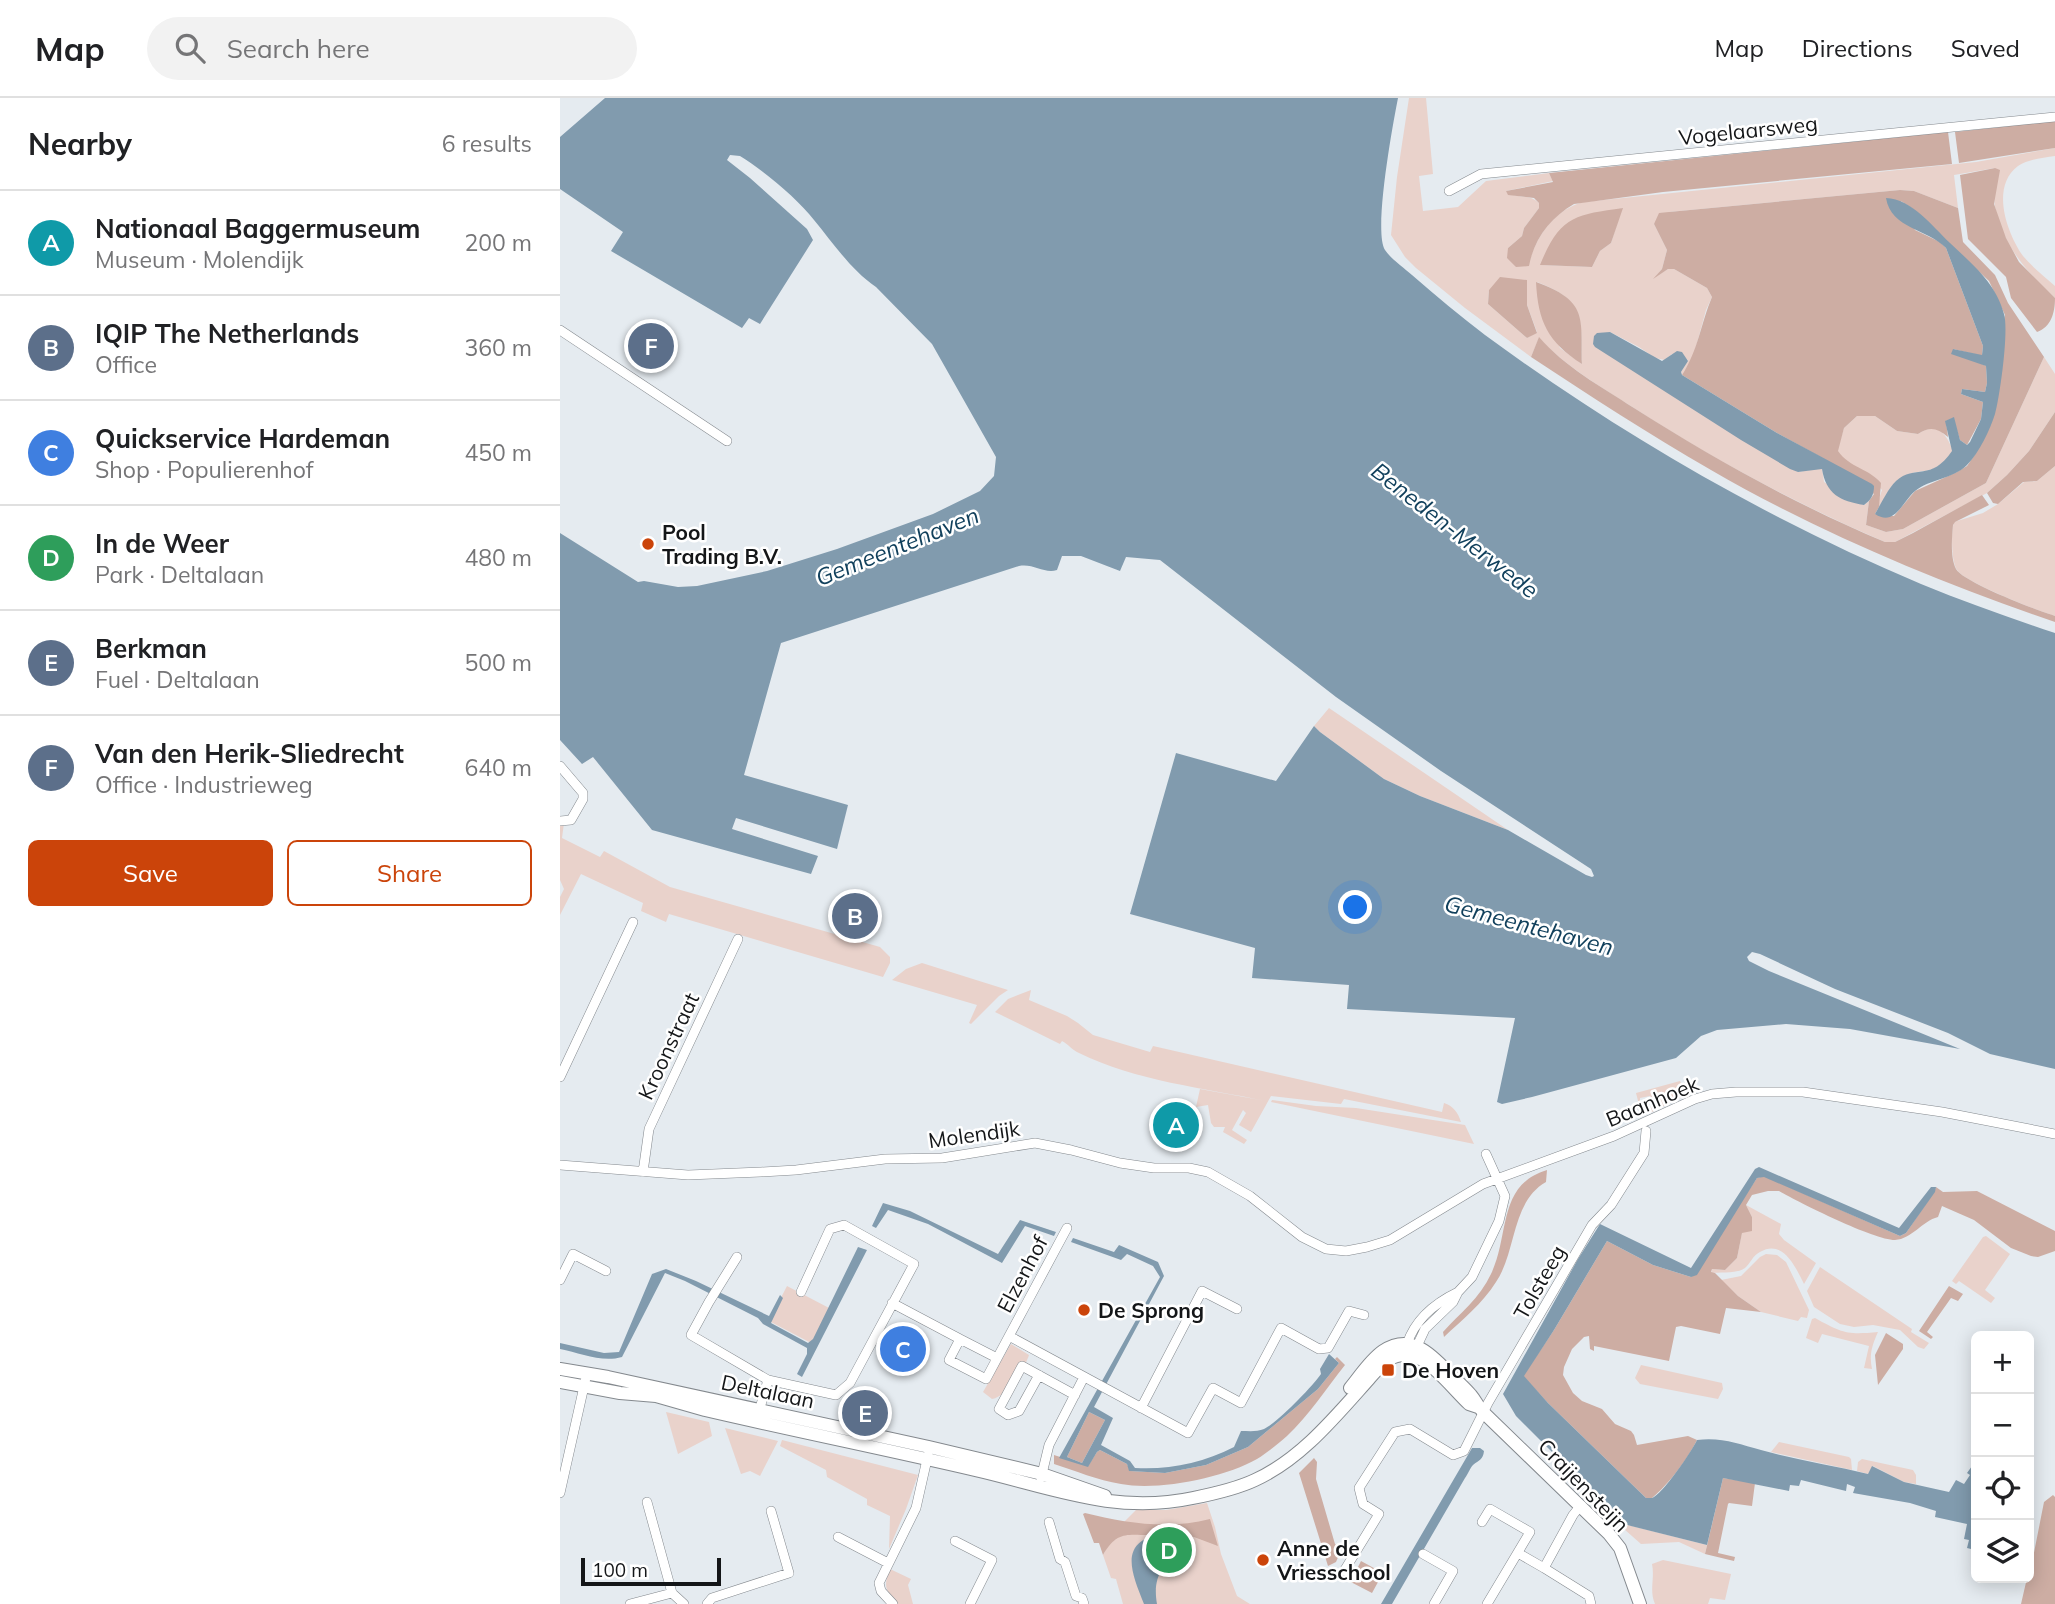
<!DOCTYPE html>
<html lang="en">
<head>
<meta charset="utf-8">
<style>
  :root { --surface:#fff; --page:#f2f2f2; --text:#202124; --muted:#757577; --line:#e0e0e0; --accent:#cb440a }
  body { margin:0; font-family:Mulish,sans-serif; background:var(--page); color:var(--text) }
  .controls { position:absolute; right:21px; bottom:21px; display:grid; overflow:hidden; border-radius:10px; box-shadow:0 4px 18px #0003 }
  .controls button { width:63px; height:63px; display:grid; place-items:center; padding:0; border:0; border-bottom:2px solid var(--line); background:var(--surface); color:var(--text); font:35px sans-serif }
  .scale { position:absolute; left:21px; bottom:18px; width:140px; box-sizing:border-box; padding-left:7px; border:4px solid #141618; border-top:0; font-size:19px; line-height:24px; white-space:nowrap; color:#141618; -webkit-text-stroke:5px #fff; paint-order:stroke }
  .you { position:absolute; left:796px; top:810px; width:24px; height:24px; margin:-18px; border:5px solid #fff; border-radius:50%; background:#1a73e8; box-shadow:0 0 0 10px #1a73e833 }
  .badge { display:grid; place-items:center; width:46px; height:46px; border-radius:50%; background:var(--accent); color:#fff; font-size:23px; font-weight:700 }
  .pin { position:absolute; translate:-50% -50%; border:4px solid #fff; box-shadow:0 2px 7px #0006 }
  .list { margin:0; padding:0; list-style:none }
  h2 { display:flex; justify-content:space-between; align-items:center; height:91px; margin:0; padding:0 28px; font-size:30px }
  h2 small { font-size:23px; font-weight:400; color:var(--muted) }
  .list li { display:grid; grid-template-columns:46px 1fr auto; gap:21px; align-items:center; box-sizing:border-box; height:105px; padding:0 28px; border-top:2px solid var(--line) }
  .list b { display:block; font-size:26px; white-space:nowrap }
  .list p { margin:0; font-size:23px; white-space:nowrap; color:var(--muted) }
  .list em { font-size:23px; font-style:normal; color:var(--muted) }
  .actions { display:flex; gap:14px; padding:21px 28px }
  .actions a { flex:1; padding:16px 0; border:2px solid var(--accent); border-radius:10px; text-align:center; font-size:24px; color:var(--accent) }
  .actions .main { background:var(--accent); color:#fff }
  .icon { flex:none; width:38px; height:38px; fill:none; stroke:currentColor; stroke-width:2; stroke-linecap:round; stroke-linejoin:round }
  .map { position:relative; flex:none; width:1495px; height:1506px; overflow:hidden }
  header { display:flex; align-items:center; gap:42px; box-sizing:border-box; height:98px; padding:0 35px; background:var(--surface); border-bottom:2px solid var(--line) }
  header strong { font-size:33px }
  nav { display:flex; gap:38px; margin-inline-start:auto; font-size:24px }
  .search { width:490px; height:63px; background:var(--page); display:flex; align-items:center; gap:18px; box-sizing:border-box; padding:0 24px; border-radius:38px; color:var(--muted); font-size:26px }
  main { display:flex }
  aside { flex:1; background:var(--surface) }
  .map>svg:first-child { display:block }
</style>
</head>
<body>
<header>
<strong>Map</strong>
<div class="search"><svg class="icon" aria-label="search" viewBox="0 0 24 24"><circle cx="10" cy="10" r="6"/><path d="M15 15l6 6"/></svg>Search here</div>
<nav><a>Map</a><a>Directions</a><a>Saved</a></nav>
</header>
<main>
<aside>
<h2>Nearby<small>6 results</small></h2>
<ul class="list">
<li><span class="badge" style="background:#0f9aa8">A</span><div><b>Nationaal Baggermuseum</b><p>Museum · Molendijk</p></div><em>200 m</em></li>
<li><span class="badge" style="background:#5c6f8a">B</span><div><b>IQIP The Netherlands</b><p>Office</p></div><em>360 m</em></li>
<li><span class="badge" style="background:#3f7fe0">C</span><div><b>Quickservice Hardeman</b><p>Shop · Populierenhof</p></div><em>450 m</em></li>
<li><span class="badge" style="background:#2e9e5b">D</span><div><b>In de Weer</b><p>Park · Deltalaan</p></div><em>480 m</em></li>
<li><span class="badge" style="background:#5c6f8a">E</span><div><b>Berkman</b><p>Fuel · Deltalaan</p></div><em>500 m</em></li>
<li><span class="badge" style="background:#5c6f8a">F</span><div><b>Van den Herik-Sliedrecht</b><p>Office · Industrieweg</p></div><em>640 m</em></li>
</ul>
<div class="actions"><a class="main">Save</a><a>Share</a></div>
</aside>
<div class="map">
<svg width="1495" height="1506" viewBox="0 0 1495 1506">
  <rect width="100%" height="100%" fill="#e5ebf0"/>
  <path fill="#e9d2cb" fill-rule="evenodd" d="M849,0h17l7,76 -14,2 4,35 35,-4 28,-26 63,-8 4,8 -47,10c10,9 23,2 33,12v5l-15,20 -2,8 -14,12 20,18c7,-28 26,-57 56,-64l392,-40 79,-14v8c-12,2 -26,3 -37,10 -28,21 -11,67 5,90 9,11 22,21 32,30v12c-29,-27 -51,-51 -60,-91 -2,-12 0,-27 0,-39l-41,7 4,33 -44,-17 -14,-1 -231,22 -15,12 13,26 -5,19 -6,7 12,-7h6l33,19 5,9 -6,13 -13,48 -11,17 -1,-3 7,-12 -16,-6 -7,6 -10,-2 -16,-11 -29,-15 -17,12 205,128 24,-4 2,14 40,23 5,-4 -3,24 20,7 17,-3 83,-46 58,-126 11,17v38l-26,39 -22,24 -20,18 -92,49h-10c-88,-38 -171,-82 -251,-134 -33,-21 -68,-41 -95,-70l-8,19 -66,-49 -49,-40 -11,-11 -14,-22 6,-58zM1062,110l-11,35 -11,8 -8,16 -51,-2zM966,182l1,25 10,27 -10,6 -39,-34 1,-14zM977,184c49,19 44,35 45,82l-22,-16z
    M1297,318h18l22,15 21,3c19,-13 28,-1 35,17 -21,30 -31,13 -54,28 -9,6 -14,19 -20,28v-8l3,-9 -19,-20 -15,-6 -11,-13 7,-23z
    M1495,368v150c-17,-5 -91,-34 -98,-46 -6,-9 -6,-39 -3,-48l29,-9 15,-9 26,-22 13,-1z
    M769,610l179,122 -88,-34 -36,-17 -64,-47 -6,-6z
    M0,725h4l-2,15 38,19 4,-6 66,36 210,60 10,10v6l-7,14 -214,-63 -3,8 -25,-11 2,-8 -62,-29 -21,41v-18l4,-8 -4,-9z
    M362,865l86,27 -9,6 -28,28 -2,-1 8,-18 -85,-25 14,-11z
    M471,892l-2,10 38,16 11,7 15,12 57,17 3,-6 289,66 2,-9c9,3 14,9 17,19l-117,-23 -3,5 -70,-8 -20,36 -12,-7 7,-12 -3,-3 -11,20 15,10 -3,4 -21,-12 2,-5h-11l-3,-4 -3,-18 -12,2 4,-18 66,12c-62,-13 -130,-20 -187,-48 -7,-3 -11,-9 -17,-12l-2,3 -65,-32 13,-13z
    M1120,983l6,14 -36,18v-5l3,-4v-4l-3,-4 -10,2v8l4,3 1,6 -3,1 -6,-23z
    M712,1002l44,6 40,2 109,17 9,19 -203,-42z
    M1186,1107l35,19 -2,10 5,6 32,23 -12,21c-8,-16 -21,-46 -44,-32 -7,3 -10,12 -15,16 -8,6 -25,4 -34,5l1,-4 13,1 12,-12 5,-26 10,-15z
    M1426,1138l24,18 -25,36 10,8 -4,5 -32,-22 -3,3 -4,-3 31,-44z
    M1206,1156l11,1 9,7 23,48 -2,8 -6,-1 -3,4 -37,-9 -23,-16 -17,-16 20,-4 19,-19z
    M1260,1169l92,62 -1,3 18,11 -5,6 -6,-2 -18,-17 -27,-5 -19,2 -14,-3 -26,-17 -7,-16z
    M227,1188l44,23 -18,35 -44,-23z
    M1255,1220c27,15 32,17 63,14 -6,13 -9,23 -6,37l-8,-1 5,-22 -47,-12 -4,9 -12,-5 6,-19z
    M451,1246l18,11c-4,13 -23,42 -37,44l-9,-7z
    M1081,1267l81,18 1,6 -5,10 -78,-15 -5,-6z
    M106,1314l43,10 3,14 -34,18z
    M165,1330l53,13 -18,35 -10,-5 -9,3z
    M222,1342l136,35 -12,34 -17,40 1,-33 -23,-11v-6l-40,-22 -1,-7 -46,-24z
    M1219,1344l70,15 2,2 1,11 -81,-18z
    M1302,1361l51,11 3,5v9l-12,-2 -31,-16 -5,8 -11,-3 1,-9z
    M647,1405l8,24 6,27 16,42 13,8h-127l-7,-25 -5,-1 -8,-23 6,-11 7,-5 3,-12 17,-17h30z
    M1064,1426l83,21 -2,9 -26,-12 -38,2 -17,-15z
    M1103,1462l68,14 -6,26 -15,-2 -2,6h-53c-6,-13 0,-26 -3,-40z
    M330,1471l21,10 -3,6 5,19h-15c-13,-14 -15,-17 -8,-35z"/>
  <path fill="#cdada3" fill-rule="evenodd" d="M1495,23v27l-96,15 -4,-31z
    M1388,34l4,32 -289,28 -89,12c-24,14 -40,35 -45,62l-13,1 -9,-9 1,-10 14,-12 2,-8 15,-20v-5l-5,-5 -26,-3 -2,-4 47,-9 -4,-9z
    M1435,70l5,2 -6,34 12,34 13,24 36,36c0,15 -4,29 -18,34l-26,-34 -5,-21 -38,-38 -8,-64z
    M1340,92l14,1 44,17 5,34 32,33 13,28 36,54 -58,126 -83,46 -17,3 -20,-7 3,-24 5,-7 -48,-34 -49,-27 -95,-58c16,-24 19,-52 30,-78l-5,-9 -33,-19h-6l-15,10 9,-10 5,-19 -13,-26 5,-11 10,-1zM1341,103l12,8 76,72 16,34 -29,138 -9,13 -10,6 -42,19 -21,25 -19,-2 4,-7 2,-24c-13,-15 -31,-15 -43,-32l6,-23 13,-12h18l22,15 21,3c12,-8 19,-6 30,3l-2,-16 7,-3 7,22 7,5 14,-26 2,-17 -22,-8 1,-5 23,3 2,-9 -1,-17 -33,-17 25,6h4l1,-9 -37,-98 -6,-6 -25,-12z
    M1063,110l-12,35 -11,8 -8,16 -52,-2c20,-49 34,-50 83,-57z
    M940,179l27,3v25l10,28 -10,5 -39,-34 1,-14z
    M976,184c52,19 45,35 46,82 -34,-22 -44,-42 -46,-82z
    M979,239c26,30 61,49 95,71 80,51 163,97 251,134h10l18,-9 69,-38 7,10 -34,17 -2,3c-1,12 -3,32 3,44 7,13 82,42 99,47v6c-117,-40 -237,-90 -344,-152 -62,-36 -121,-74 -180,-113z
    M1495,314v54l-18,15 -14,1 -25,22 -5,-1 -6,-10 20,-18 22,-24z
    M987,1072l-1,12c-35,20 -29,69 -50,100 -13,21 -34,38 -52,55l-1,-5c17,-19 37,-34 48,-58 19,-39 6,-89 56,-104z
    M1204,1078l136,60 6,-3 28,-41 2,-5 7,5 34,-1 78,40v20l-17,6 -7,-1 -20,-8 -37,-28 -32,-14 -4,11c-16,4 -26,22 -43,23 -21,0 -95,-37 -116,-49h-11l-16,4 -6,10 6,12v14l-10,2 -5,25 -12,12 -13,-1 -1,3 4,1 23,23 23,16 -35,-4 -6,26 -39,-8 -5,1 -7,34 -75,-15v5l-4,-2 -1,-13 -5,1 -12,12 -8,18 -1,8 10,18 9,8 20,8 13,15 16,7 3,4 3,10 51,-9 9,4c-10,20 -28,44 -45,58h-6l-98,-95 -25,-27 31,-46 53,-89 46,24 38,12 66,-99z
    M1389,1188l14,8 -5,7 -7,-3 -24,34 6,5 -2,2 -12,-8z
    M1326,1235l17,11v5l-25,36 -3,-30z
    M777,1259l8,8c-19,24 -36,50 -58,71 -9,8 -20,17 -30,23 -33,19 -99,32 -136,25 -24,-4 -45,-13 -67,-20v-9l34,11 9,-14 3,-2 27,14 3,7 35,2 41,-8 42,-18 70,-58 21,-26 -4,-4z
    M529,1314l16,8 -23,43 -15,-6z
    M754,1360l3,4 -1,17 19,65 7,4 -6,14 -8,4 -29,-93z
    M1163,1380l32,5 -3,23 -23,-3 -1,1 -10,49 17,4 -1,4 -29,-7z
    M1493,1397l2,2v107h-34l6,-26h2l15,-76z
    M525,1415c40,10 84,17 125,6l8,27 -24,-9 -19,-3 -3,-2c-6,1 -12,2 -18,3 -25,1 -36,-6 -51,20l-4,-12h-5l-11,-29z
    M801,1463l22,12 -11,20 -25,-13 6,-13 4,2z"/>
  <path fill="#819bae" fill-rule="evenodd" d="M45,0h793c-5,25 -25,134 -13,152 6,9 18,17 27,25 24,21 48,41 73,60 135,99 282,184 436,249 44,18 89,34 134,49v436l-65,-15 -42,-21 -113,-44 -75,-35 -8,-2 -5,5 2,4 20,10 191,78 -110,-20 -64,-5 -69,6 -16,6 -25,22 -144,39 -30,7 -5,-2 18,-84 -168,-9 2,-24 -97,-7 3,-30 -125,-34 46,-161 100,28 38,-55 6,6 64,47 36,17 88,34 78,45 6,2 2,-1 -3,-7 -150,-98 -105,-74 -176,-137 -34,-3 -6,14 -39,-15h-19l-5,14c-13,4 -24,-7 -38,-4l-238,77 -37,132 104,30 -11,44 -101,-31 -4,11 86,27 -7,18 -159,-44 -59,-73 -11,7 -22,-24v-207l78,49 6,-1 34,6 19,-1 70,-15 70,-22 96,-35 47,-23 14,-15 2,-19 -64,-113 -56,-57c-25,-17 -43,-44 -62,-67 -16,-21 -51,-50 -74,-64l-10,-1 -3,5 23,18 57,51 6,11 -53,84 -11,-6 -7,10 -131,-77 12,-19 -63,-43v-52z
    M1326,100c26,1 46,28 64,45 22,21 46,40 54,71 5,16 -4,82 -9,100 -5,16 -16,39 -28,51 -14,14 -37,14 -52,26 -13,11 -20,36 -40,23 6,-10 12,-24 21,-33 19,-17 35,1 56,-30l-7,-30 9,-4 6,23 7,5 3,-3 11,-23 2,-17 -22,-8 1,-5 23,3 2,-9 -1,-17 -35,-12 2,-5 29,6 1,-9 -37,-98c-18,-19 -55,-19 -60,-50z
    M1050,234l52,29 15,-10 5,1 6,9 -7,11 1,3 95,58 95,51 2,2c0,9 -3,14 -10,19 -24,-4 -38,-11 -42,-36l-24,3 -8,-3 -49,-29 -146,-93 -2,-3 1,-8 3,-3z
    M1199,1069l140,61 32,-41h5l-1,5 -29,41 -6,3 -136,-59 -7,1 -60,97 -6,2 -38,-12 -46,-24 -53,89 -30,46 24,27 98,95c2,0 4,0 6,0 10,-3 40,-47 45,-58 25,-3 41,4 64,10 35,10 71,15 107,24l4,-8 32,16 45,10 7,-12 8,4 6,-9 -3,-2 5,-7 4,3v89h-1v-8l-8,-2 2,-8 -5,-1 3,-15 -32,-7 1,-6 -26,-8 -57,-10 2,-6 -8,-3 -1,7 -45,-11 -2,6 -9,-1 -1,6 -66,-13 -16,67 -76,-19 -7,-2 -108,-108 -13,-22 75,-135 22,-35 91,44 64,-99z
    M323,1105l27,8 88,43 22,-34 36,12 -2,4 -29,-10 -23,37 -74,-39 -40,-14 -12,18 -4,-2z
    M513,1140l41,14 5,-7 39,17 6,14 -70,131 19,11 -12,27 29,16 5,7c34,2 68,-5 99,-21l7,-16c8,0 16,1 23,-2 14,-7 48,-42 57,-55l-1,-5 9,-15 10,9 -21,26 -70,58 -42,18 -41,8 -36,-2 -2,-7 -27,-14 -3,2 -9,15 -29,-9 101,-181 -7,-11 -26,-12 -6,6 -50,-18zM529,1314l16,8 -23,43 -15,-6z
    M298,1149l9,3 -65,127 -5,-3 10,-20v-6l-44,-24 -5,-6 -73,-37 -20,-8 -43,84c-20,6 -42,-4 -62,-8v-6l44,10 15,-1 33,-78 14,-5 30,12 73,35 11,-21 3,3 -12,25 37,20 5,-4z
    M912,1350h8l4,3c-1,9 -5,9 -11,14 -3,3 -5,9 -8,13l-73,126h-11z
    M612,1434l3,2 2,12c-13,22 -25,29 -20,58h-13c-16,-39 -25,-66 28,-72z"/>
  <g fill="none" stroke-linecap="round" stroke-linejoin="round">
    <defs>
      <path id="street" d="M889,93l32,-17 574,-57
        M0,232l167,111
        M0,668l23,27v6l-12,21 -11,1
        M0,979l73,-155
        M0,1067l128,10 73,-3 35,-2 89,-11 57,-1 93,-15 36,7 49,13 34,5h35l19,4 42,24 52,41 24,12 20,2 21,-4 23,-7 93,-56 131,-48 81,-37 17,-5 24,-2h67l139,20 113,22
        M83,1074l6,-43 89,-190
        M177,1159l-28,45 -18,33 77,45 68,15 14,-12 64,-119 -70,-39 -14,4 -29,63
        M0,1182l13,-26 33,17
        M332,1205l68,36
        M449,1238l179,97 25,-45 28,15 40,-75 38,21 9,-1 21,-37 15,4
        M847,1246c8,-24 28,-41 51,-52
        M857,1248l8,-17 28,-27 5,-10 14,-15 27,-56 6,-25 -19,-42
        M437,1260l-37,-19 -11,21 37,19c27,-50 54,-101 81,-151
        M479,1277l-20,36 -11,4 -9,-6 23,-43 53,29
        M581,1310l61,-117 35,18
        M198,1317l10,-35
        M481,1380l8,-33 35,-68
        M0,1395l27,-120
        M87,1404l25,91
        M489,1424l11,37 5,3 11,34 6,2 2,6
        M922,1424l8,-13 40,23 -43,72
        M278,1439l50,26
        M395,1443l37,19 -22,44
        M958,1455l26,15 29,-53 8,-10
        M863,1456l30,17 -19,33
        M984,1470l45,28 2,8
        M784,1473l35,-57 -16,-10 -4,-16 36,-56 15,-3 43,26 11,-4 24,-48 104,-178 19,-20 33,-52 2,-22
        M70,1506l42,-11 12,11
        M147,1506l5,-6 77,-25 -18,-62
        M333,1506l-12,-13 -2,-8 37,-75 12,-53"/>
      <path id="secondary" d="M0,1271l48,8 321,70 113,27 63,22
        M0,1284l60,11 36,3 49,14c90,21 180,39 270,60 75,17 139,45 218,28 20,-4 43,-9 62,-18 46,-21 80,-63 114,-101 12,-14 23,-28 44,-23 19,5 41,34 56,48l9,3
        M790,1290c10,-12 20,-28 33,-37 27,-18 47,2 65,21 8,8 16,15 23,23 5,6 7,12 13,18l125,121 11,14 20,56"/>
    </defs>
    <use href="#street" stroke="#84898e" stroke-width="10"/>
    <use href="#secondary" stroke="#84898e" stroke-width="14"/>
    <use href="#street" stroke="#fff" stroke-width="9"/>
    <use href="#secondary" stroke="#fff" stroke-width="12"/>
  </g>
  <g fill="#cb440a" stroke="#fff" stroke-width="2.5">
    <circle cx="88" cy="446" r="7"/>
    <circle cx="524" cy="1212" r="7"/>
    <rect x="821" y="1265" width="14" height="14" rx="3.5"/>
    <circle cx="703" cy="1462" r="7"/>
  </g>
  <g text-anchor="middle" dominant-baseline="central" stroke-width="5" stroke-linejoin="round" paint-order="stroke">
    <g font-size="21" fill="#141618" stroke="#fff">
      <text transform="translate(1188 32) rotate(-6)">Vogelaarsweg</text>
      <text transform="translate(108 948) rotate(-65)">Kroonstraat</text>
      <text transform="translate(1092 1003) rotate(-23)">Baanhoek</text>
      <text transform="translate(414 1036) rotate(-8)">Molendijk</text>
      <text transform="translate(462 1176) rotate(-62)">Elzenhof</text>
      <text transform="translate(979 1184) rotate(-60)">Tolsteeg</text>
      <text transform="translate(208 1293) rotate(12)">Deltalaan</text>
      <text transform="translate(1024 1387) rotate(46)">Craijensteijn</text>
    </g>
    <g font-size="21" font-weight="bold" fill="#141618" stroke="#fff" text-anchor="start">
      <text x="102" y="434">Pool<tspan x="102" dy="24">Trading B.V.</tspan></text>
      <text x="538" y="1212">De Sprong</text>
      <text x="842" y="1272">De Hoven</text>
      <text x="717" y="1450">Anne de<tspan x="717" dy="24">Vriesschool</tspan></text>
    </g>
    <g font-size="23" font-style="italic" fill="#11405c" stroke="#fff">
      <text transform="translate(895 432) rotate(38)">Beneden-Merwede</text>
      <text transform="translate(337 448) rotate(-22)">Gemeentehaven</text>
      <text transform="translate(969 827) rotate(15)">Gemeentehaven</text>
    </g>
  </g>
</svg>
<div class="controls">
<button>+</button>
<button>−</button>
<button><svg class="icon" aria-label="locate" viewBox="0 0 24 24"><circle cx="12" cy="12" r="6"/><path d="M12 2v4M12 18v4M2 12h4M18 12h4"/></svg></button>
<button><svg class="icon" aria-label="layers" viewBox="0 0 24 24"><path d="M12 4l9 5-9 5-9-5zM3 14l9 5 9-5"/></svg></button>
</div>
<div class="scale">100 m</div>
<div class="you"></div>
<div class="pin badge" style="left:616px;top:1027px;background:#0f9aa8">A</div>
<div class="pin badge" style="left:295px;top:818px;background:#5c6f8a">B</div>
<div class="pin badge" style="left:343px;top:1251px;background:#3f7fe0">C</div>
<div class="pin badge" style="left:609px;top:1452px;background:#2e9e5b">D</div>
<div class="pin badge" style="left:305px;top:1315px;background:#5c6f8a">E</div>
<div class="pin badge" style="left:91px;top:248px;background:#5c6f8a">F</div>
</div>
</main>
</body>
</html>
